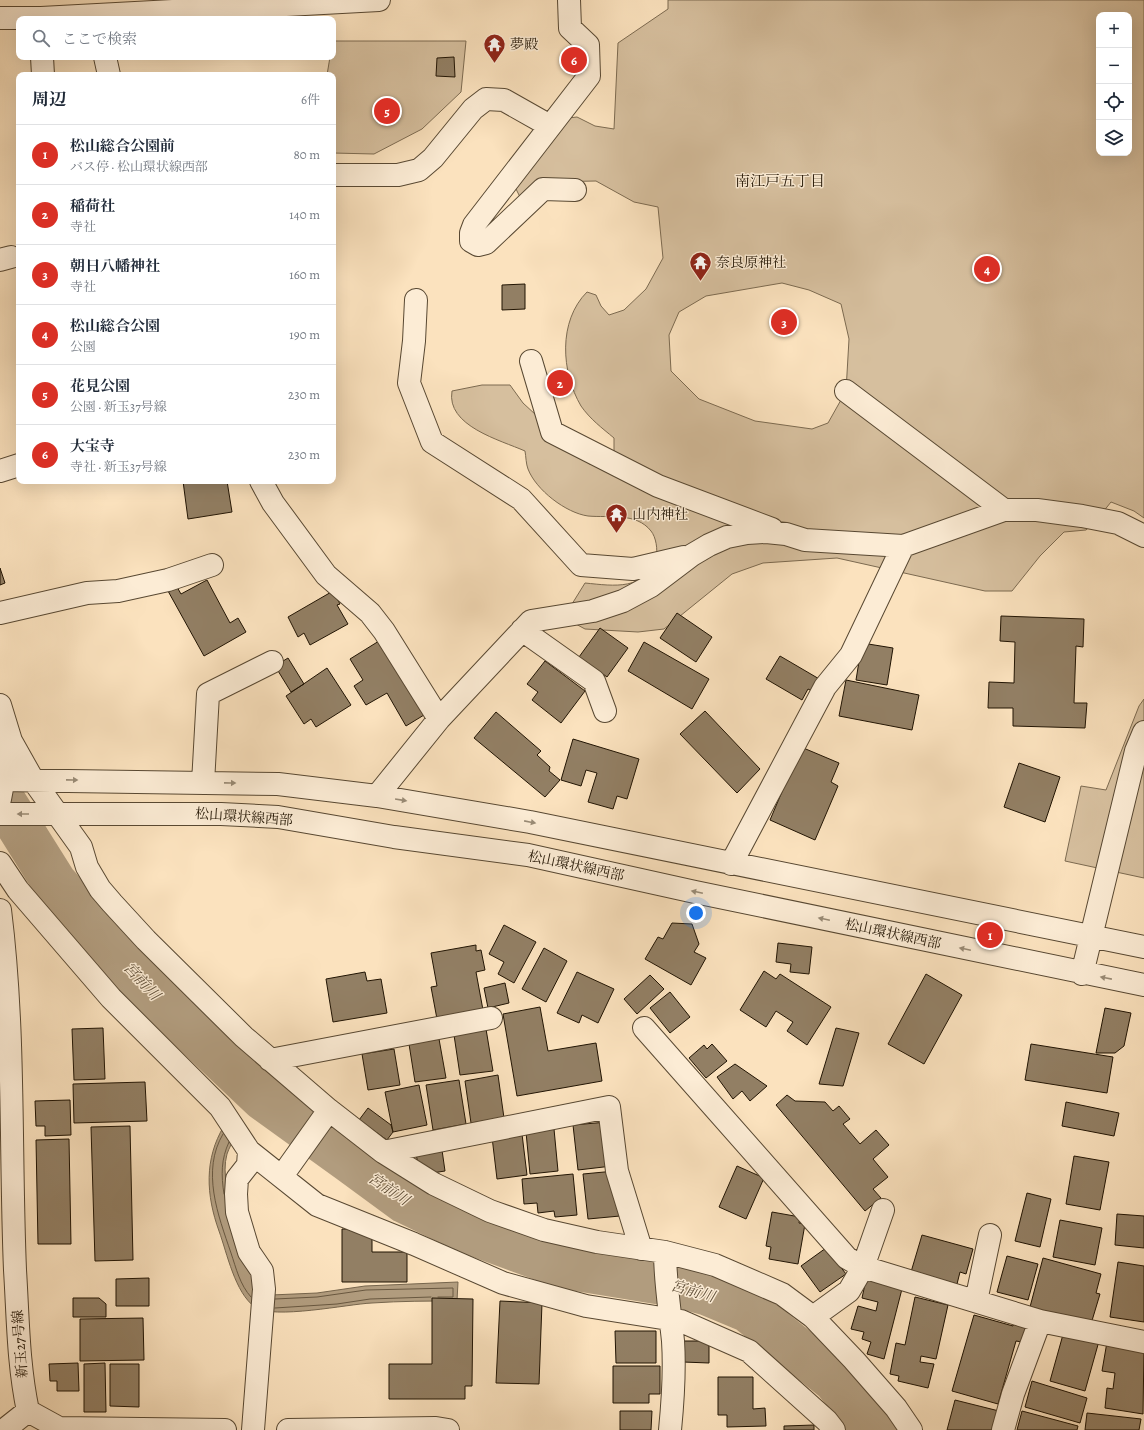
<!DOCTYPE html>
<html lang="ja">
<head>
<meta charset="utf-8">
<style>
  :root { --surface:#fff; --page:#f6f6f7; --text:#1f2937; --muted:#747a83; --line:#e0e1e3; --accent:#d93025 }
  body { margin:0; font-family:Alegreya,"Noto Serif JP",serif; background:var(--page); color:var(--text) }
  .controls { position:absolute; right:12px; top:12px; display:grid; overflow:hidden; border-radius:8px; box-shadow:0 4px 16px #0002 }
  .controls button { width:36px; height:36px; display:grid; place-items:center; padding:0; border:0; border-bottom:1px solid var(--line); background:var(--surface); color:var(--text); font:20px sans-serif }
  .you { position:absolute; left:696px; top:913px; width:14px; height:14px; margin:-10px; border:3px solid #fff; border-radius:50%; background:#1a73e8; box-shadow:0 0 0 6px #1a73e833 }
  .badge { display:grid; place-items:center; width:26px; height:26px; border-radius:50%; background:var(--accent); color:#fff; font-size:13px; font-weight:700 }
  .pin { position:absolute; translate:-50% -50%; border:2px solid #fff; box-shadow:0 1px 4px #0006 }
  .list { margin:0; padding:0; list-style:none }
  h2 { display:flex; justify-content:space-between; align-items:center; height:52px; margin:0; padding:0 16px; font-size:17px }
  h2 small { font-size:13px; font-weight:400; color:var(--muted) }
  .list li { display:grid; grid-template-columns:26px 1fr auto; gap:12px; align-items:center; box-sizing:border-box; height:60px; padding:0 16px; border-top:1px solid var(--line) }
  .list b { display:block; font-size:15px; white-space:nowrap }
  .list p { margin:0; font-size:13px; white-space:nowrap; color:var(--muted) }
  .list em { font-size:13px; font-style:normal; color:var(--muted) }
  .icon { flex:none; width:22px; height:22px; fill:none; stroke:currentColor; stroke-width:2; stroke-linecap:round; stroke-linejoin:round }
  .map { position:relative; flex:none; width:1144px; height:1430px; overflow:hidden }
  .search { position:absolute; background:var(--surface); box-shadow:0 4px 16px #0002; left:16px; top:16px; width:320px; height:44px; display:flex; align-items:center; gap:10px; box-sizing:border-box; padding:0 14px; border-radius:8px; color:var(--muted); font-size:15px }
  .panel { position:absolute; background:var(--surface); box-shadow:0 4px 16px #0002; left:16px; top:72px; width:320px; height:412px; border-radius:8px }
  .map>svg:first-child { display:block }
</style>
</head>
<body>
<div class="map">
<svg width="1144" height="1430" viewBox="0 0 1144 1430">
  <rect width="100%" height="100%" fill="#fbe2be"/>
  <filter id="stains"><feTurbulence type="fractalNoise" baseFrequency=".005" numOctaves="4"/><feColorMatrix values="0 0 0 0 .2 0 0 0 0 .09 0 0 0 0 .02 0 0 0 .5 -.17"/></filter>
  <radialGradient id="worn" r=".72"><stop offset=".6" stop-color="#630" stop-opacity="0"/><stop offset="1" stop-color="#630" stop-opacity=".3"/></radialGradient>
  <path fill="#d6bf9e" stroke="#7c6a50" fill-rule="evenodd" d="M668,0h476v518l-10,-7 -23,-9 -16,20 -9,8 -22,2 -24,24 -28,35h-27l-148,-33 -74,5 -31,11 -68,55 -26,3 -53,-3 -11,-6 -2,-19 13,-21c30,3 60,8 71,-26 2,-7 0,-20 -5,-26 -15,-19 -42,-13 -63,-15 -22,-3 -52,-26 -60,-47 -2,-5 -2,-12 -3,-18 -25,-11 -79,-25 -73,-60l30,-6h28l13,18 66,61 16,-2 9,-8v-16c-12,-10 -24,-19 -33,-32 -20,-34 -23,-85 6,-114l9,3 5,11 8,9 15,-5 22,-21 17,-31 -5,-51 -24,-5 -38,-21 -54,1 -22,15 -6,-12 54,-67 9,-1 18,9 19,3 4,-86 50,-34zM1099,15h30v138h-30zM782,283l27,7 32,14 8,35 -3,52 -18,32 -16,6 -57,-8 -56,-22 -28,-28 -2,-36 10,-23 27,-16z
    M333,41h133l-5,51 -39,37 -48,25 -41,-1v-78h-6l3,-18h3z
    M1144,699v179l-79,-17 16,-75 25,4 33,-84z"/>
  <path fill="#b19c7e" stroke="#77664d" d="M224,1126l12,9c-3,6 -7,13 -9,19 -11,39 28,105 44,141l46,-2 48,-7 93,-4 -1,19c-28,0 -56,0 -85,2 -24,1 -99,17 -117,4 -20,-14 -28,-54 -36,-76 -13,-36 -15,-72 5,-105z"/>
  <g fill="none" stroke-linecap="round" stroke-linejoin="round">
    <path stroke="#695840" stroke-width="1" d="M223,1134c-22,37 -5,81 8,119 5,15 9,32 20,44
      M224,1194c-3,-19 -3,-35 5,-52
      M275,1299l42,-2 49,-7 87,-2v9h-15
      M275,1308l62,-4 33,-5 61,-2"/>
    <path stroke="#b19c7e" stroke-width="45" d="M0,796l54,86 96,109 113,107 86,62 56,41 62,30 95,35 116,19 29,8 41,17 87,70 40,50"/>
  </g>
  <path fill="#927f64" stroke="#211403" d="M454,57l1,20 -19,-1 1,-18z
    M525,284v25l-23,1v-25z
    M183,481h44l5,31 -44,7z
    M0,568l5,15 -5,2z
    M207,580l23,43 8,-5 8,14 -42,24 -36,-65 9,-4 4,7z
    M333,591l7,13 -3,1 11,19 -38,21 -6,-12 -6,4 -10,-20z
    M677,613l35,24 -16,25 -36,-24z
    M1001,616l83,3 -1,28 -7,-1 -2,57h13l-2,25 -72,-2v-18h-25l1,-26 25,1 1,-41 -15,-1z
    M600,628l28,20 -21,29 -28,-20z
    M379,641l45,74 -18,11 -19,-33 -21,12 -12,-19 9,-6 -13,-21z
    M644,642l65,37 -17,30 -64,-38z
    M862,643l31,5 -6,37 -31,-5z
    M780,656l41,24 -7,12 -6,-3 -6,11 -36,-21z
    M288,658l16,26 -13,8 -16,-26z
    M545,661l40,30 -24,32 -29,-23 6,-8 -11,-8z
    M327,668l24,37 -35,22 -5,-8 -7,5 -18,-28z
    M846,680l73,15 -7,35 -73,-14z
    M705,711l55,58 -23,24 -57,-59z
    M496,712l45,39 -4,4 13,12 -1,4 11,9 -15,17 -71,-59z
    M573,739l66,20 -12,40 -10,-3 -4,13 -25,-7 9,-29 -11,-3 -5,16 -20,-6z
    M801,747l38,16 -8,19 7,4 -23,54 -45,-20z
    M1019,763l41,14 -15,45 -41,-15z
    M672,923l20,1 7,20 -5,8 12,6 -15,27 -46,-26 13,-22 5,2z
    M504,925l32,17 -22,41 -16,-9 6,-12 -15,-8z
    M778,943l34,4 -3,27 -19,-2 1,-8 -15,-2z
    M476,945v6l5,-1 4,20 -9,2 7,38 -46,9 -6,-32 6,-1 -6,-33z
    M544,948l23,13 -21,41 -24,-13z
    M764,971l12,8 4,-5 51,33 -24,38 -20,-14 6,-9 -17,-11 -10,16 -26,-17z
    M365,972l2,9 14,-2 6,34 -54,9 -7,-43z
    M577,972l37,17 -16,34 -16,-8 -3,8 -22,-10z
    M926,974l36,21 -38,69 -36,-20z
    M650,975l14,14 -27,25 -13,-15z
    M505,983l4,20 -21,5 -4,-20z
    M670,992l20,25 -20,16 -20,-25z
    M540,1007l8,44 48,-8 6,38 -85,15 -14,-82z
    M1105,1008l26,5 -7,33 -9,7h-19z
    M103,1028l2,51 -31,1 -2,-51z
    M836,1028l23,5 -16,53 -24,-2z
    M486,1029l7,42 -33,4 -6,-40z
    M439,1039l7,39 -31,4 -6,-38z
    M712,1044l15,17 -21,17 -17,-20 15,-13 3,4z
    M1031,1044l82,13 -6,36 -82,-13z
    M394,1049l6,36 -32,5 -6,-36z
    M735,1064l32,22 -17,15 -8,-10 -9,8 -16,-22z
    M498,1075l6,43 -33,5 -6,-42z
    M459,1080l7,44 -33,6 -7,-45z
    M145,1082l2,39 -73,2 -1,-39z
    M419,1085l8,40 -34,7 -8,-40z
    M787,1095l8,6 30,1 8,9 6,-5 11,13 -7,5 17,20 16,-14 13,15 -16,14 15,18 -15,12 8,9 -16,13 -89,-106z
    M70,1100l1,35 -26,1v-10h-9l-1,-25z
    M1066,1102l53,11 -5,23 -52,-10z
    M368,1108l23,17 2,7 -6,8 -28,-20z
    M607,1122l5,44 -34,4 -5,-45z
    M130,1126l3,134 -38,1 -4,-134z
    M554,1129l4,42 -28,3 -4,-42z
    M522,1134l5,41 -30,4 -5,-42z
    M69,1139l2,105h-33l-2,-104z
    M442,1150l3,21 -19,3 -7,-5 -3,-15z
    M1074,1156l35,6 -9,48 -34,-6z
    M737,1166l27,12 -18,41 -27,-12z
    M615,1171l5,45 -32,3 -5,-45z
    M573,1174l4,41 -22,2 -1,-6 -16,2 -1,-10 -13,1 -2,-25z
    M1027,1193l24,6 -11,48 -25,-6z
    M772,1212l28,5 -1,6 6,1 -7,40 -29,-5 2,-12 -5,-1z
    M1117,1214l27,2v32l-29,-3z
    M1060,1220l42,8 -7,37 -42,-8z
    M342,1229h30v23h35v30h-65z
    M922,1235l51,14 -7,25 -6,-2 -3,12 -46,-12z
    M826,1248l20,26 -26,18 -19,-26z
    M1007,1256l31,8 -10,36 -31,-8z
    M1043,1258l58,16 -5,19 4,1 -9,30 -61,-17z
    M1118,1262l26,4v56l-34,-5z
    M867,1275l36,10 -19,74 -17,-5 4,-12 -9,-3 2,-7 -13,-3 7,-23 18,5 2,-9 -16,-4z
    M149,1278v28h-33v-27z
    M915,1297l33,8 -12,54 -15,-3 -1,6 14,2 -6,24 -30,-7 1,-5 -9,-2 6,-31 9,2z
    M73,1298h26l7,6v13h-33z
    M432,1298l41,1 -1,87h-7v13h-76v-35h43z
    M500,1301l42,2 -3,81 -43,-1z
    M974,1315l39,11 2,-6 12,3 -5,19 -6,-1 -18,63 -46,-13z
    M143,1318l1,42 -64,1v-42z
    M615,1331h41v32h-40z
    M1064,1331l35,10 -14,50 -35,-10z
    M683,1341h26v22l-26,-1z
    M1107,1342l37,5 -1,67 -38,-6 2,-20 6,1 2,-16 -13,-2z
    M78,1363l1,28h-22v-10h-7l-1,-17z
    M105,1363l1,49h-22v-48z
    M110,1364h29v43l-29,-1z
    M613,1366h47v28h-11v9h-36z
    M718,1377h35v32l12,-1 1,18 -39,1v-12h-9z
    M1032,1381l55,17 -7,25 -55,-16z
    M955,1400l44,11 -5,19h-47z
    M620,1411h32l-1,19h-31z
    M1022,1411l56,15 -1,4h-60z
    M1087,1413l54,6 -2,11h-54z
    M814,1425v5h-30v-4z"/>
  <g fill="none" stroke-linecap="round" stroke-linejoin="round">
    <defs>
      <path id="minor" d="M569,0l1,28 18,17 1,31 -115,149 -3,8v8l7,4 8,-2 57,-54 32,1
        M0,18h41l338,-18
        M42,57l1,18
        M105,57l4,18
        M333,175h65l21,-5 14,-12 40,-49 13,-10 18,1 46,26
        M0,260l11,-3
        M416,300l-2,41 -5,42 23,59 89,57 60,66 52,4 51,-12
        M531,361l21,71 106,54 114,43
        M846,391l158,119
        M0,471l19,-6
        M261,481l12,22 53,72 44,38 14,18 55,88
        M0,613l87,-20 31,-2 50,-11 44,-15
        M522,630l72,51 11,30
        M0,705l11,36 -11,58
        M11,741l22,39 48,67 6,20 13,22 12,14 34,37 98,97 85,73 54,42 51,32 56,27 54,19 53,12 68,10 50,13 67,29 31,23 41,43 42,48 15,22
        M0,780l278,4 99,12 153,26 614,125
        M203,783l5,-89 64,-32
        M377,796l62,-77 92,-98 62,-10 30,-10 28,-15 41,-31 17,-10 18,-8 20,-4 19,-1 20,2 19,6 98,6 101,-36h33l45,6 36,7 26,13
        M0,814h221l57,3 116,20 134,18 167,37 449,93
        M0,863l18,27 93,108 109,109 29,44 68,54 97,39 89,39 83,23 95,15 68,30 78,70 7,9
        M731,864l94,-177 26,-32 52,-109
        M0,910c15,119 10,240 15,360 3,47 3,94 13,141
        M1082,974l54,-223 8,-19
        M644,1028l203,230 16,9 177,54 104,21
        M270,1060l221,-42
        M249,1151l-1,14 -11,14 -1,15 1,18 12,40 13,19 2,18 -11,141
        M383,1152l226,-45 8,64 24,78
        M282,1176l47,-66
        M665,1252c0,30 5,59 8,89 2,30 0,59 -3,89
        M976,1301l14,-66
        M813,1317l36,-26 14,-24 20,-57
        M28,1411l31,17 166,2
        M4,1430l24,-19
        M288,1430l148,-2 12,2
        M1003,1430l10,-36 27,-73"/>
    </defs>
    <use href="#minor" stroke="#584832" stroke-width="24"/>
    <use href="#minor" stroke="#fcecd5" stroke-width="22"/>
  </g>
  <defs><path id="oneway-solid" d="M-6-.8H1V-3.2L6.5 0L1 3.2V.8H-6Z"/></defs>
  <g fill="#998b76">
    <use href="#oneway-solid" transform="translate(72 780) rotate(1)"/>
    <use href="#oneway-solid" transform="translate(230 783) rotate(1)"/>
    <use href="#oneway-solid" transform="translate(401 800) rotate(9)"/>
    <use href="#oneway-solid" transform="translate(23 814) rotate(180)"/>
    <use href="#oneway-solid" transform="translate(530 822) rotate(11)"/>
    <use href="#oneway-solid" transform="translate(697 892) rotate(-168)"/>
    <use href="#oneway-solid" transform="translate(824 919) rotate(-168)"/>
    <use href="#oneway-solid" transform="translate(965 949) rotate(-168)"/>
    <use href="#oneway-solid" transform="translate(1106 978) rotate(-169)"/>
  </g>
  <defs>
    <symbol id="temple-pin" viewBox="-11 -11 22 30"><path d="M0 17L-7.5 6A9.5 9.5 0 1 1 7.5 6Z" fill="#8f2418" stroke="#fcecd5"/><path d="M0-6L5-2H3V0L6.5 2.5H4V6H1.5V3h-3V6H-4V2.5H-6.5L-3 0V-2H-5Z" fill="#fff"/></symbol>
  </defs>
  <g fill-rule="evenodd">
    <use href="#temple-pin" x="482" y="32" width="25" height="34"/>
    <use href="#temple-pin" x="688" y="250" width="25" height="34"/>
    <use href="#temple-pin" x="604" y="502" width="25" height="34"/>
  </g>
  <g text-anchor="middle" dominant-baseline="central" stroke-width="3" stroke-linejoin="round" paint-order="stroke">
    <g font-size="14" fill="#211403" stroke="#fcecd5" text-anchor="start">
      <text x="510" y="44">夢殿</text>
      <text x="716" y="262">奈良原神社</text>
      <text x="632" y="514">山内神社</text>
    </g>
    <g font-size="14" fill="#211403" stroke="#fcecd5">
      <text transform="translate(244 817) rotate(4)">松山環状線西部</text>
      <text transform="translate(576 866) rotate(12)">松山環状線西部</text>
      <text transform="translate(893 934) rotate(12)">松山環状線西部</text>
      <text transform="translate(20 1344) rotate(-94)">新玉27号線</text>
    </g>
    <g font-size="15" fill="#211403" stroke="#fcecd5">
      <text x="780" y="181">南江戸五丁目</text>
    </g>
    <g font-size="15" font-style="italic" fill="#62513a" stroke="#fcecd5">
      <text transform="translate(142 981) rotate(47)">宮前川</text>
      <text transform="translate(389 1189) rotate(34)">宮前川</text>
      <text transform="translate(693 1291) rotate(16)">宮前川</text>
    </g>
  </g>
  <rect width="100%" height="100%" filter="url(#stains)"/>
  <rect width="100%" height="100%" fill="url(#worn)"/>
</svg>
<div class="controls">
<button>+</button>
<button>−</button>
<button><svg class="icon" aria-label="locate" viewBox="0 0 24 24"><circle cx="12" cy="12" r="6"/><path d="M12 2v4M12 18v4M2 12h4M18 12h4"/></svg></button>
<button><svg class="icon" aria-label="layers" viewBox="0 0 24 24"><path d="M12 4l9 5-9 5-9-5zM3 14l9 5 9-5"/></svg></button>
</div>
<div class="you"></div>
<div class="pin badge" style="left:990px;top:935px">1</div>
<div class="pin badge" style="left:560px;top:383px">2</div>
<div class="pin badge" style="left:784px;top:322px">3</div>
<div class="pin badge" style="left:987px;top:269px">4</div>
<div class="pin badge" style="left:387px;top:111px">5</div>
<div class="pin badge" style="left:574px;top:60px">6</div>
<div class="search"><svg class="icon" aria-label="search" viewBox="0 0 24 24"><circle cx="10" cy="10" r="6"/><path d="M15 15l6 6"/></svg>ここで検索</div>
<section class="panel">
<h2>周辺<small>6件</small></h2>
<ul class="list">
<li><span class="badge">1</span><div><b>松山総合公園前</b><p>バス停 · 松山環状線西部</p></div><em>80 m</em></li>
<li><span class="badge">2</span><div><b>稲荷社</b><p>寺社</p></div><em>140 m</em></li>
<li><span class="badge">3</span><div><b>朝日八幡神社</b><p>寺社</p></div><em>160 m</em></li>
<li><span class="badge">4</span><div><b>松山総合公園</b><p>公園</p></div><em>190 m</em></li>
<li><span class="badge">5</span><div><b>花見公園</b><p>公園 · 新玉37号線</p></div><em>230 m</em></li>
<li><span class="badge">6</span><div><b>大宝寺</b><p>寺社 · 新玉37号線</p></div><em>230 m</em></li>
</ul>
</section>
</div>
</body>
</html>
